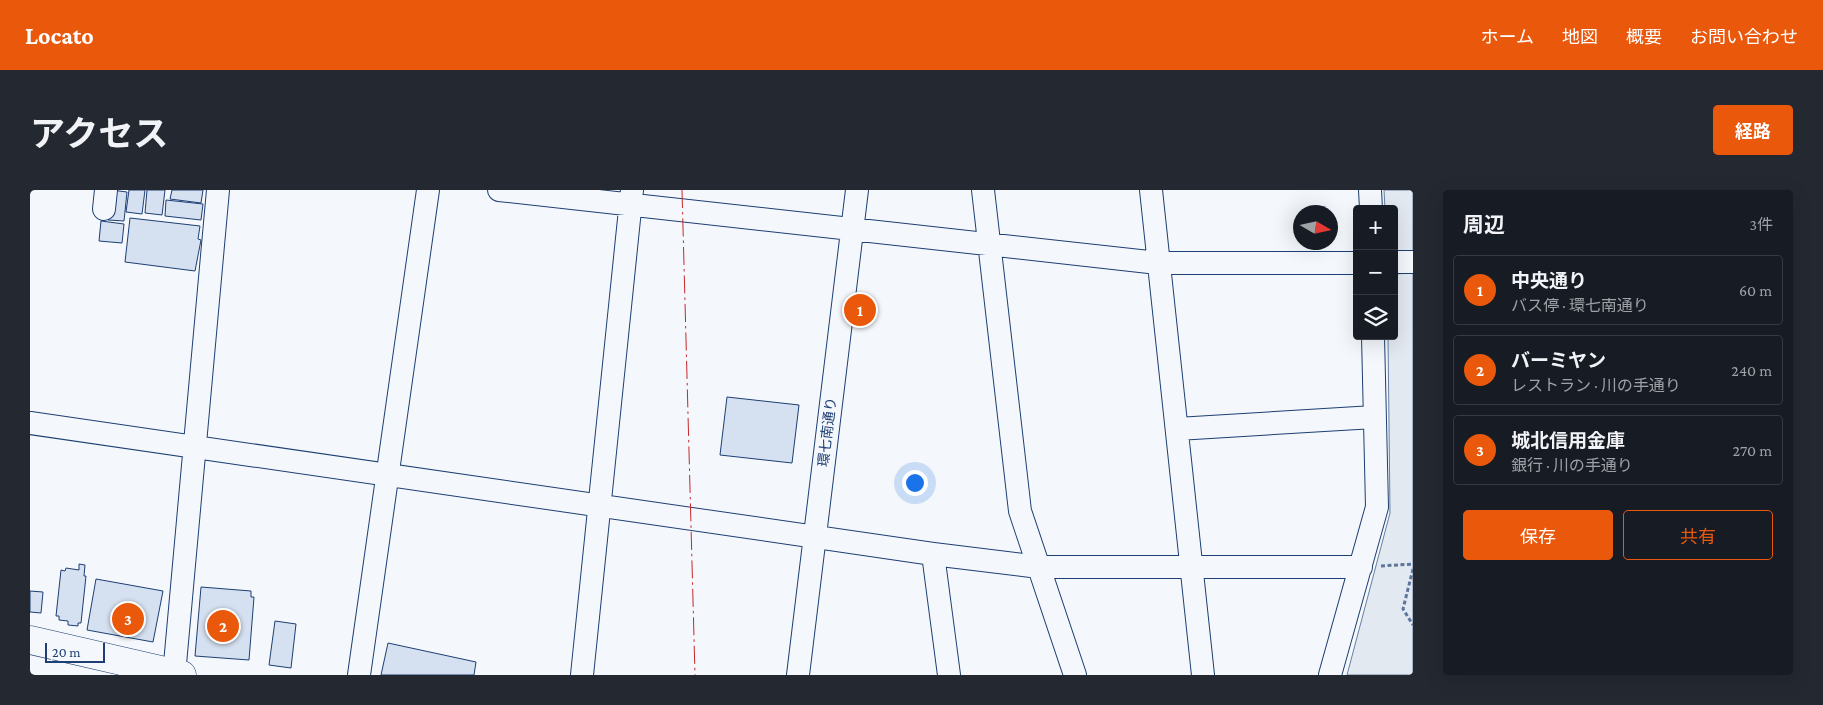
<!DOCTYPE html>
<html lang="ja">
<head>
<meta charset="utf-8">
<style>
  :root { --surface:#171b24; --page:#242831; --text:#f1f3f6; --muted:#9ea1a6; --line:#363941; --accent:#ea580c }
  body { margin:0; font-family:"Crimson Pro","Noto Sans JP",serif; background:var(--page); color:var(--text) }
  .controls { position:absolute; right:15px; top:15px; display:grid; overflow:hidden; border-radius:5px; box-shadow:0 5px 20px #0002 }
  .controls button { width:45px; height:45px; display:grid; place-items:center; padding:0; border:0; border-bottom:1px solid var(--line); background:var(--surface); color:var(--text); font:25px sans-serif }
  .compass { position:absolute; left:1263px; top:15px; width:45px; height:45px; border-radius:50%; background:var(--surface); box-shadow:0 5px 20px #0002; rotate:99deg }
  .scale { position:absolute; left:15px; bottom:12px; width:60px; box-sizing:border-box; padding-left:5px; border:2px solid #1d3f73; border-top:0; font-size:14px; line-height:18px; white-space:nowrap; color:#1d3f73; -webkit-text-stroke:4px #f4f7fb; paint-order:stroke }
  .you { position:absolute; left:884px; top:292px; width:18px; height:18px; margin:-12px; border:4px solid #fff; border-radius:50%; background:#1a73e8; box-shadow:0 0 0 8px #1a73e833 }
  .badge { display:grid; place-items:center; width:32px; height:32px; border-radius:50%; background:var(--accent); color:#fff; font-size:16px; font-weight:700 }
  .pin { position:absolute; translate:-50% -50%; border:2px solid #fff; box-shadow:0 1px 5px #0006 }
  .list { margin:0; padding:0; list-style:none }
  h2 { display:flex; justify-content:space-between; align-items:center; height:65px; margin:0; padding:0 20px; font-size:21px }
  h2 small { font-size:16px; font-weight:400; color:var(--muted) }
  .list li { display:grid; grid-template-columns:32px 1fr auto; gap:15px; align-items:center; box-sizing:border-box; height:70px; margin:0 10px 10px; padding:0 10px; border:1px solid var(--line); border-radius:5px }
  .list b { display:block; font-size:19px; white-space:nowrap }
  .list p { margin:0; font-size:16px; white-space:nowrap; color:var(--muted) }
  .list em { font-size:16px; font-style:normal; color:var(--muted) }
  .actions { display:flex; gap:10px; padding:15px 20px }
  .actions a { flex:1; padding:11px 0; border:1px solid var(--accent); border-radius:5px; text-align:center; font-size:18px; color:var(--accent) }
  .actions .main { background:var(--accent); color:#fff }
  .icon { flex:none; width:28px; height:28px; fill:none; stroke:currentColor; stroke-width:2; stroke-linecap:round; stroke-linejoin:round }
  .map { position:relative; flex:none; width:1383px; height:485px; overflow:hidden; border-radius:5px }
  header { display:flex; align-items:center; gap:30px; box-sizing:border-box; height:70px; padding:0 25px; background:var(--accent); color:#fff }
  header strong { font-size:24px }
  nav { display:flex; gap:28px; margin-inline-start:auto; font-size:18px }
  .intro { display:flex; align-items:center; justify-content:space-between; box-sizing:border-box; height:120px; padding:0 30px }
  h1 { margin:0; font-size:35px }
  .button { padding:12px 22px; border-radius:5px; background:var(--accent); color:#fff; font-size:18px; font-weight:700 }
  main { display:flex; gap:30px; padding:0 30px }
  aside { flex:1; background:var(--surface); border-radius:5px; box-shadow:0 5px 20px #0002 }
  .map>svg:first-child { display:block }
</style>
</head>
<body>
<header>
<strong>Locato</strong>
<nav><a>ホーム</a><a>地図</a><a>概要</a><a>お問い合わせ</a></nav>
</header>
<div class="intro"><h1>アクセス</h1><a class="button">経路</a></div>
<main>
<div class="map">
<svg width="1383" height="485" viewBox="0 0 1383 485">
  <rect width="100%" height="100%" fill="#f4f7fb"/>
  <path fill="#e3e9f0" stroke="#687fa3" d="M1354,0h29v65h-19v-46h-9z
    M1383,83v402h-66l43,-162 -2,-177h6v-62z"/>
  <path fill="#d5e0f0" stroke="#1d3f73" d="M81,0l16,2 -3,29 -16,-1z
    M99,0h16l-3,24 -16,-2z
    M117,0h18l-3,25 -17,-2z
    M142,0h31l-2,13 -31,-4z
    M136,10l37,4 -2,16 -36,-4z
    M100,28l70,8 -2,13 3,1 -6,31 -70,-9z
    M71,31l23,3 -2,19 -23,-2z
    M697,207l72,8 -7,58 -72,-8z
    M49,374l6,1 -1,11h2l-5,47h-3v3l-10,-1v-4l-9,-1v-4h-3l5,-46 4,1 1,-3 13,2z
    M66,389l67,12 -10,51 -66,-12z
    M171,397l50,4v6h3l-5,63 -54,-4z
    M0,401l13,1 -2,21 -11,-1z
    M245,431l21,3 -5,44 -22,-3z
    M358,453l88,19 -2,13h-93z"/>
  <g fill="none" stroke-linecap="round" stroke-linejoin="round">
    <defs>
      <path id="minor" d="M469,0l659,73h199
        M953,0l37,321 55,164
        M1121,0l52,485
        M1340,0l1,19
        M74,19l2,-19
        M1364,72h19
        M0,233l903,131 106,13h322
        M1147,239l197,-12
        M903,364l16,121
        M144,485l44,-485
        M329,485l69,-485
        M552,485l50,-485
        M768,485l59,-485
        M1300,485l47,-168 -4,-171"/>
      <path id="major" d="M0,450l152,35"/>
    </defs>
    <use href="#minor" stroke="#1d3f73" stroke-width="24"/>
    <use href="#major" stroke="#1d3f73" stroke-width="29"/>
    <path stroke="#5e769c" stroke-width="3" stroke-dasharray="4 2.5" stroke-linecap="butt" d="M1351,376l32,-2
      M1383,379l-10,40 10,16"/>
    <use href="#minor" stroke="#f4f7fb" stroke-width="22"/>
    <use href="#major" stroke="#f4f7fb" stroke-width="28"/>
    <path stroke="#c62828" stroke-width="1" stroke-dasharray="18 4 2.5 4" stroke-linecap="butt" d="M652,0l13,485"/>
  </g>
  <g text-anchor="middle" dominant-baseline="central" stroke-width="4" stroke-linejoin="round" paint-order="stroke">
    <g font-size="14" fill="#1d3f73" stroke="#f4f7fb">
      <text transform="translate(797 242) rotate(-83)">環七南通り</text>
    </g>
  </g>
</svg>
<div class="controls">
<button>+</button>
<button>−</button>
<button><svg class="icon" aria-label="layers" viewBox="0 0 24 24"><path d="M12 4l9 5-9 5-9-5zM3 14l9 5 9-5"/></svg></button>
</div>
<svg class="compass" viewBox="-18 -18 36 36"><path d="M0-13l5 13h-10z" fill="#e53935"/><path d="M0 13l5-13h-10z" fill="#9ea1a6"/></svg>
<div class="scale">20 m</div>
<div class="you"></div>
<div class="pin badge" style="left:830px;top:120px">1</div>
<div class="pin badge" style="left:193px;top:436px">2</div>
<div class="pin badge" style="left:98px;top:429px">3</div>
</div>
<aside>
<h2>周辺<small>3件</small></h2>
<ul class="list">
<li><span class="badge">1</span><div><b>中央通り</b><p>バス停 · 環七南通り</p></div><em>60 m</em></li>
<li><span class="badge">2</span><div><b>バーミヤン</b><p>レストラン · 川の手通り</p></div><em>240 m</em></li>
<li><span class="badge">3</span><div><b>城北信用金庫</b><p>銀行 · 川の手通り</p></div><em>270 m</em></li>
</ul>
<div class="actions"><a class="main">保存</a><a>共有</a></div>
</aside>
</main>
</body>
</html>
